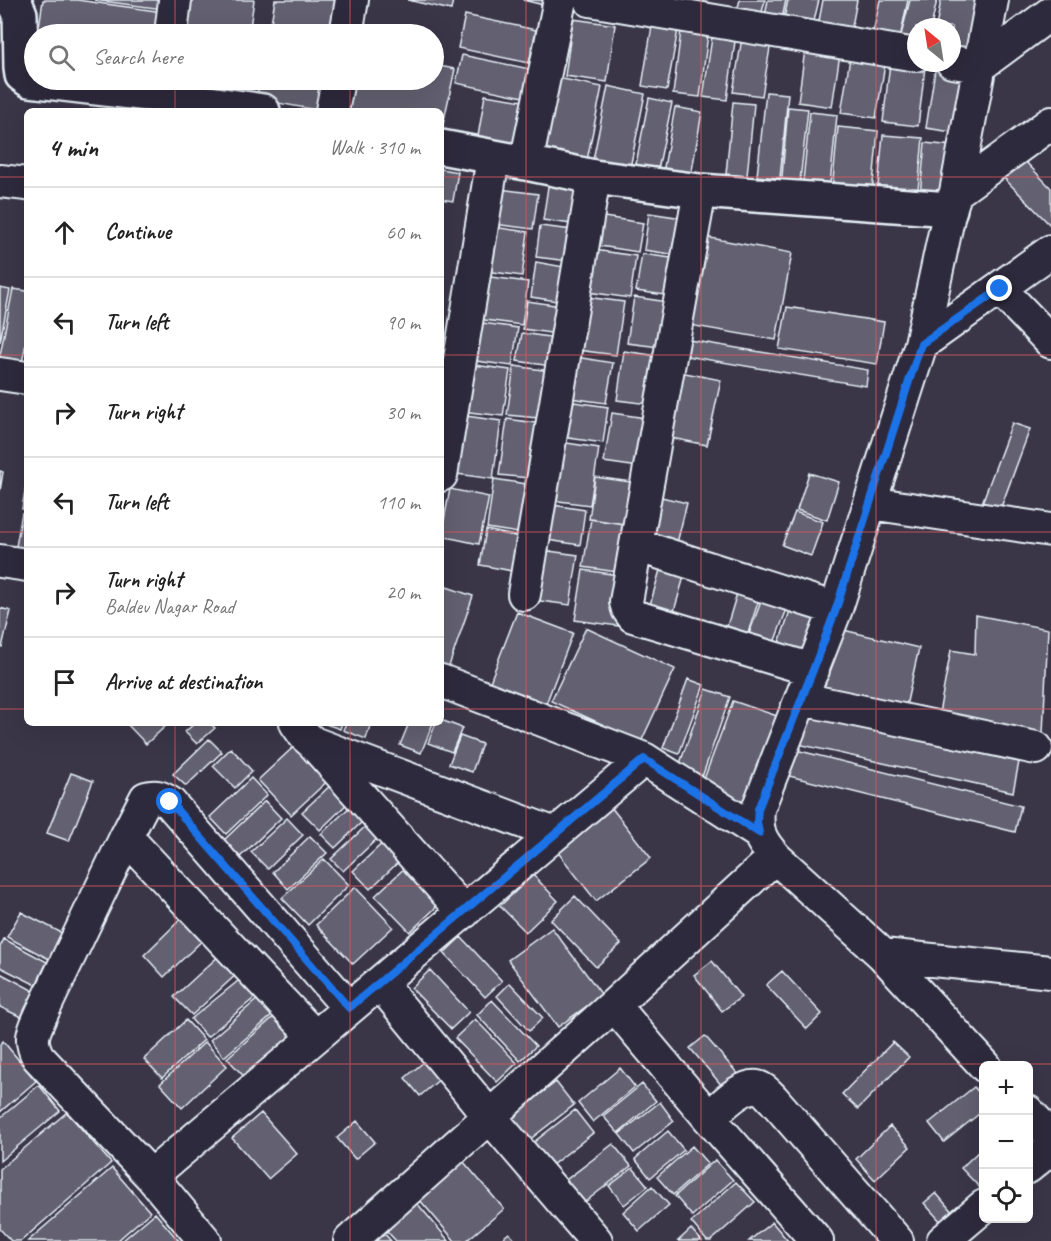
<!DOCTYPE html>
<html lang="en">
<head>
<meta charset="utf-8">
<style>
  :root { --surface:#fff; --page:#f2f2f2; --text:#222; --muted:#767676; --line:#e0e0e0 }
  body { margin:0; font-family:Caveat,sans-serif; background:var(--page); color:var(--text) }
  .controls { position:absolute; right:18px; bottom:18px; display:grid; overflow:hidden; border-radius:9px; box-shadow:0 6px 24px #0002 }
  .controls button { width:54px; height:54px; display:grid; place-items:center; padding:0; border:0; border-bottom:2px solid var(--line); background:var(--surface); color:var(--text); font:30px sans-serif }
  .compass { position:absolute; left:907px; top:18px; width:54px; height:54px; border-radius:50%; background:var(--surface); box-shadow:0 6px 24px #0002; rotate:330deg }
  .stop { position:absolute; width:18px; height:18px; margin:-14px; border:4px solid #1a73e8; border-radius:50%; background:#fff }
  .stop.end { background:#1a73e8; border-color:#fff; box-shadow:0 2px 6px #0008 }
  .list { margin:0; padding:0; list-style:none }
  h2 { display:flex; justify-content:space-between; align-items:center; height:78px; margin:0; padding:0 24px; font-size:26px }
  h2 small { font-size:20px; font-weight:400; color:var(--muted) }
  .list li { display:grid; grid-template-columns:39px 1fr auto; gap:18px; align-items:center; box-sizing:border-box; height:90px; padding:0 24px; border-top:2px solid var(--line) }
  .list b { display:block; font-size:22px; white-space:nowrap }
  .list p { margin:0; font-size:20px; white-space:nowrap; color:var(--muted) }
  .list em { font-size:20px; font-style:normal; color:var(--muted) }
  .icon { flex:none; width:33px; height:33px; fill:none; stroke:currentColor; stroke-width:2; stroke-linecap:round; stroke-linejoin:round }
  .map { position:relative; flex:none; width:1051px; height:1241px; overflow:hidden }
  .search { position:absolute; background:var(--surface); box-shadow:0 6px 24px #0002; left:24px; top:24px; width:420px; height:66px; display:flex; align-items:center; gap:15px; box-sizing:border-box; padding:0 21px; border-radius:33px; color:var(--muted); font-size:22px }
  .panel { position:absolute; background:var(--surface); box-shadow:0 6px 24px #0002; left:24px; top:108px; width:420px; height:618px; border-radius:9px }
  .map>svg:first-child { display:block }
</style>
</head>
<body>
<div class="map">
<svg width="1051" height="1241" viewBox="0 0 1051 1241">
  <rect width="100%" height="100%" fill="#3a3648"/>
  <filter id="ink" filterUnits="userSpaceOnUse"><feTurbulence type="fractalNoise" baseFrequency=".0167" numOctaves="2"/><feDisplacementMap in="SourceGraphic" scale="12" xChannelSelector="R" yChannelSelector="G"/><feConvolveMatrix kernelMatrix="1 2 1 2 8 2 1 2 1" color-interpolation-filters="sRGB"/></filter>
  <g filter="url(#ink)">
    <path fill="#636171" stroke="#e8f1f8" stroke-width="1.5" d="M43,0h34l86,12 -4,22h-121z
      M94,0h70l-1,9z
      M188,0h66l-5,34h-65z
      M275,0h71l-5,34h-72z
      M408,0h45l-2,10z
      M523,0h27l-2,6z
      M740,0h25l-5,20 -24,-6z
      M768,0h18l-5,24 -17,-3z
      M788,0h31l-7,29 -29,-6z
      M823,0h34l-6,32 -33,-6z
      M880,0h28l-8,38 -27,-5z
      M910,0h27l-6,27h-15v20l-17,-4z
      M941,0h37l-12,59 -14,-3v-29h-16z
      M465,15l71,15 -7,33 -71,-15z
      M573,19l42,6 -8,57 -42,-6z
      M653,20l26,4 -12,66 -25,-4z
      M681,30l27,4 -8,63 -27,-3z
      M713,31l23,3 -9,66 -24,-3z
      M743,32l29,4 -10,60 -29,-4z
      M806,42l35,5 -9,60 -34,-5z
      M851,52l35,6 -10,60 -35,-5z
      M462,55l77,16 -6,28 -77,-16z
      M890,63l35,4 -7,59 -35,-4z
      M936,64l32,5 -10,64 -32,-5z
      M434,65l21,4 -14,65v-23h-96l7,-31h82z
      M558,78l44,9 -15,73 -44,-9z
      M178,80h54l-4,21 -52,-8z
      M260,80h73l-11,31 -66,-12z
      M608,86l37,8 -15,74 -37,-8z
      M766,92l22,2 -8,84 -23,-2z
      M485,95l45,7 -9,54 -45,-8z
      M649,98l23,5 -16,76 -22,-5z
      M733,102l21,2 -7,72 -21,-2z
      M675,107l27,5 -12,70 -28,-4z
      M788,107l20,2 -9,81 -18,-2z
      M810,112l27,3 -8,79 -27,-3z
      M838,127l40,4 -6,63 -40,-3z
      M883,135l40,3 -6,62 -40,-4z
      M925,143l28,3 -5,51 -28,-2z
      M1020,156l31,32v38l-50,-51z
      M441,169l17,3 -5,29 -12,-2z
      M549,180l44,6 -7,40 -43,-6z
      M499,189l39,5 -5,35 -39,-5z
      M649,213l40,6 -5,37 -40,-6z
      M604,217l39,6 -5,29 -38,-6z
      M540,226l41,5 -4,31 -41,-5z
      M493,227l35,5 -6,44 -36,-5z
      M705,237l87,16 -16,87 -87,-15z
      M594,250l42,6 -6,42 -42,-6z
      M642,254l36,5 -6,37 -36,-5z
      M536,262l39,7 -5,34 -39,-6z
      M483,276l45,6 -6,43 -45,-6z
      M0,288l10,2 -10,52z
      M13,289l14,2v47l-7,35 -20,-4v-14z
      M586,297l38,5 -8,53 -39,-5z
      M634,297l40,6 -7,45 -40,-5z
      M527,301l41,6 -4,28 -41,-6z
      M787,307l97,15 -7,42 -98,-15z
      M475,322l43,6 -6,38 -43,-6z
      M522,333l40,6 -4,28 -41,-6z
      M689,340l179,30 -2,16 -180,-30z
      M624,351l40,6 -7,48 -40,-5z
      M576,357l37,6 -7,40 -36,-5z
      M467,364l43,6 -7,46 -42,-5z
      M514,366l43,6 -8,47 -42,-4z
      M680,372l41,8 -14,65 -41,-8z
      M567,401l41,6 -5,36 -41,-6z
      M612,413l40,6 -7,49 -41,-6z
      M459,415l42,6 -8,58 -43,-6z
      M507,419l43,6 -11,54 -40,-4z
      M1012,423l18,6 -30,81 -18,-7z
      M560,442l39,6 -9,57 -39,-5z
      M0,471l3,1 -3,19z
      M809,473l30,9 -12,38 -30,-10z
      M595,477l43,6 -7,42 -42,-6z
      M27,479v31l-5,-1z
      M494,479l38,6 -7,49 -38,-6z
      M450,489l39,8 -10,47 -38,-8z
      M653,495l34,8 -11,44 -34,-8z
      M546,504l39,6 -5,35 -39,-6z
      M795,512l28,10 -12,34 -29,-11z
      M22,513l5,1v40l-12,-2z
      M591,519l40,6 -7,48 -41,-6z
      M486,530l43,9 -6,34 -43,-8z
      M541,550l37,5 -8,50 -37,-5z
      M664,556l24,7 -14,48 -24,-6z
      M583,570l42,6 -7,50 -43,-6z
      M741,580l22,7 -15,46 -21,-7z
      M441,585l32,11 -25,73 -7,-3z
      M765,591l25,10 -18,47 -25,-9z
      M793,602l31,10 -17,48 -30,-11z
      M0,608l11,3 -9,36 -2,-1z
      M517,612l56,21 -29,76 -56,-22z
      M976,615l72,14 -5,104 -104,-20 12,-63 24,4z
      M586,628l89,41 -34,73 -90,-41z
      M835,628l84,20 -13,58 -84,-20z
      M27,676v21h-3z
      M688,679l16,6 -25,69 -16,-6z
      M706,689l24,8 -28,80 -24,-8z
      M733,701l44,15 -32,87 -44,-16z
      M805,715l214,47 -6,30 -215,-48z
      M441,720l21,8 -10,24 -24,-9 8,-20h5z
      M126,723h43l-23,21z
      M195,723h15l5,5 -18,16 -12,-12z
      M323,723h19l-2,6z
      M346,723h25l-5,16 -23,-9z
      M409,723h24l-12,30 -21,-8z
      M460,736l22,8 -10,28 -23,-8z
      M209,739l13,13 -36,34 -13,-12z
      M302,739l33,35 -44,41 -33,-35z
      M231,748l21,23 -17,17 -22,-22z
      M792,749l229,57 -6,26 -230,-57z
      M71,773l22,8 -24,60 -22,-8z
      M251,778l16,17 -41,39 -16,-17z
      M333,783l17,18 -30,29 -18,-18z
      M265,801l16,17 -41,39 -16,-17z
      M353,804l13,14 -31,30 -14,-14z
      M611,807l40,51 -55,43 -40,-51z
      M287,818l16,17 -35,34 -17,-17z
      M370,822l12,12 -39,37 -12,-12z
      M391,835l17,18 -38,36 -17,-18z
      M310,836l17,17 -39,36 -15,-17z
      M324,859l25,26 -41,40 -26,-27z
      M414,859l34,37 -38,36 -35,-36z
      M533,875l25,26 -32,31 -26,-26z
      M355,887l38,40 -40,37 -37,-39z
      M575,896l46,48 -25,23 -45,-47z
      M21,912l43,22 -13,26 -44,-23z
      M188,912l21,22 -45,43 -20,-22z
      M552,928l50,67 -44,32 -50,-67z
      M461,937l41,44 -17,16 -41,-44z
      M4,939l43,23 -11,23 -36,-18v-20z
      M222,953l17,19 -47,43 -18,-18z
      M712,961l29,36 -19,14 -28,-36z
      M430,970l39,42 -18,17 -40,-41z
      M782,971l40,43 -15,15 -41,-44z
      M0,973l34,18 -13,26 -21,-10z
      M243,977l15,18 -51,42 -16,-18z
      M510,983l33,35 -14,13 -32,-35z
      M260,997l14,17 -50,43 -14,-17z
      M492,1000l44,46 -16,15 -43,-46z
      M277,1014l21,23 -49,45 -22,-24z
      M475,1019l42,44 -20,19 -42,-44z
      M186,1020l18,20 -42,38 -18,-19z
      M705,1036l33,38 -15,13 -33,-39z
      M3,1041l33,40 -36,31v-68z
      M205,1042l22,24 -45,42 -22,-24z
      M893,1042l16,15 -51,52 -16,-15z
      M433,1054l15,18 -28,24 -15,-18z
      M620,1068l15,19 -42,35 -15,-19z
      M556,1082l18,23 -50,39 -18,-23z
      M642,1084l14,17 -38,32 -15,-17z
      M39,1085l21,26 -60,50v-43z
      M974,1087l10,11v12l-40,32 -15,-19z
      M660,1102l14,19 -40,32 -15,-19z
      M575,1110l18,23 -50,39 -18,-23z
      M67,1112l44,51 -90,78h-10l-11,-12v-60z
      M261,1113l36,41 -29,25 -36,-41z
      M357,1121l18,21 -20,17 -18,-21z
      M890,1126l20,21 -35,33 -19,-21z
      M668,1131l16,19 -34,28 -15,-19z
      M613,1144l18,22 -51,40 -18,-23z
      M692,1146l16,18 -35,31 -16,-18z
      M981,1149l3,3 -1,39 -22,-23z
      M715,1160l18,20 -41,36 -17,-20z
      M463,1161l41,48 -38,32h-11l-36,-42z
      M112,1168l38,44 -33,29h-89z
      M633,1168l15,18 -24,19 -15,-19z
      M736,1182l19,20 -44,39h-4l-16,-19z
      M652,1186l17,19 -30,26 -16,-19z
      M936,1193l17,20 -11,10 -18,-20z
      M416,1202l33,39h-53l-11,-12z
      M155,1213l24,28h-57z
      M772,1222l16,19h-39z
      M691,1229l11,12h-24z
      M382,1231l9,10h-21z
      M509,1233l7,8h-17z"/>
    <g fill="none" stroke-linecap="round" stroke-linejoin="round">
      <defs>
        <path id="street" d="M590,0l326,55
          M171,34l4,-34
          M346,34l6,-34
          M952,62l27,4 72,-53
          M332,111l6,-31
          M526,163l34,-163
          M0,181l27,3
          M700,191l-64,354 -10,57 2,7 5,7 180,54
          M956,192l95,-69
          M1000,289l51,53
          M921,344l130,-93
          M0,374l27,4
          M441,475l52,-317
          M870,503l181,27
          M636,545l200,64
          M0,561l27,4
          M524,594l70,-417
          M441,681l203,78 115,74
          M802,699l234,49
          M296,723l9,13 8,7 151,169
          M313,743l242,91
          M126,837l189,200
          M883,955l168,17
          M380,983l110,134 106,124
          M614,1005l95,113 108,123
          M985,1066l-102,-111 -108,-98c-15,-17 -19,-25 -17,-48l78,-200 85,-265 29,-135 6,-17 36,-192
          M1028,1112l23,24
          M709,1118c11,-10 37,-39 53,-29 4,2 8,7 11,10l124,142
          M1028,1167l23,-19
          M151,1176l493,-417
          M205,1241l-54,-65 -113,-119c-9,-18 -5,-24 3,-42l85,-178 20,-39c10,-3 15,-1 24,5l179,205
          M350,1241l264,-236 161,-148
          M943,1241l41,-35"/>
        <path id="secondary" d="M11,0l5,5 4,9 1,54 1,7 7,5 119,14 115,17
          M441,147l85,16 68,14 106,14 250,18"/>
      </defs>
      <use href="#street" stroke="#e8f1f8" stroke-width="36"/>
      <use href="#secondary" stroke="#e8f1f8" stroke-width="38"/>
      <use href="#street" stroke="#2f2a3d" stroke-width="32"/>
      <use href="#secondary" stroke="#2f2a3d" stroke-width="33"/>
    </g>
  </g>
  <g fill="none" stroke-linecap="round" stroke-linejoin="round" filter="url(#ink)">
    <path stroke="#1a73e8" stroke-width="8" d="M170,802l179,206 295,-249 115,74 -2,-11 1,-13 55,-139 23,-61 85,-265 79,-55"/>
  </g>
  <path fill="none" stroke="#da5a5c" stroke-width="1.5" stroke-opacity="0.55" d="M175,0v34M350,0v34M526,0v1241M701,0v1241M876,0v1241M175,80v31M350,80v31M0,177h27M441,177h610M0,355h27M441,355h610M0,532h27M441,532h610M0,709h27M441,709h610M175,723v518M350,723v518M0,886h1051M0,1064h1051"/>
</svg>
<div class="controls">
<button>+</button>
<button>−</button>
<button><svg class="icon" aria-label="locate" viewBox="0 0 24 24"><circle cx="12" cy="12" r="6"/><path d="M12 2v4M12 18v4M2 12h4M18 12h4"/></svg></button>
</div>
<svg class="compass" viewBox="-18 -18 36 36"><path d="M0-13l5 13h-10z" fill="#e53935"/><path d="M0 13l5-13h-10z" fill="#767676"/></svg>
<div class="stop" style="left:170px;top:802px"></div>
<div class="stop end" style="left:1000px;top:289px"></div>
<div class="search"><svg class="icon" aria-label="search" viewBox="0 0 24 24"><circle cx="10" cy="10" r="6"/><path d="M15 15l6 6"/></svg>Search here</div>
<section class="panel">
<h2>4 min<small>Walk · 310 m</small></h2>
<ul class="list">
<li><svg class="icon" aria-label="ahead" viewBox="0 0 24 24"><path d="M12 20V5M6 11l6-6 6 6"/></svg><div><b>Continue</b></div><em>60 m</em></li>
<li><svg class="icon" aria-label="left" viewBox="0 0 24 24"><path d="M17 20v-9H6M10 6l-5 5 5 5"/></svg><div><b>Turn left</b></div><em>90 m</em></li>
<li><svg class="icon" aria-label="right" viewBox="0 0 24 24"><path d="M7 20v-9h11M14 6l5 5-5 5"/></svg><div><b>Turn right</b></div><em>30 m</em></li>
<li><svg class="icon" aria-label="left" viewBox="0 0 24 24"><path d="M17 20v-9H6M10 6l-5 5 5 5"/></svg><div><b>Turn left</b></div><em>110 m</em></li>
<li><svg class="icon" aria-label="right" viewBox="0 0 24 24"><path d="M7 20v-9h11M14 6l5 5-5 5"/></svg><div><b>Turn right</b><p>Baldev Nagar Road</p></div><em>20 m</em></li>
<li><svg class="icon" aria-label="arrive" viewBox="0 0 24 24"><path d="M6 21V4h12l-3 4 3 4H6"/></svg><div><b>Arrive at destination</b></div></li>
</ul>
</section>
</div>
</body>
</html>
